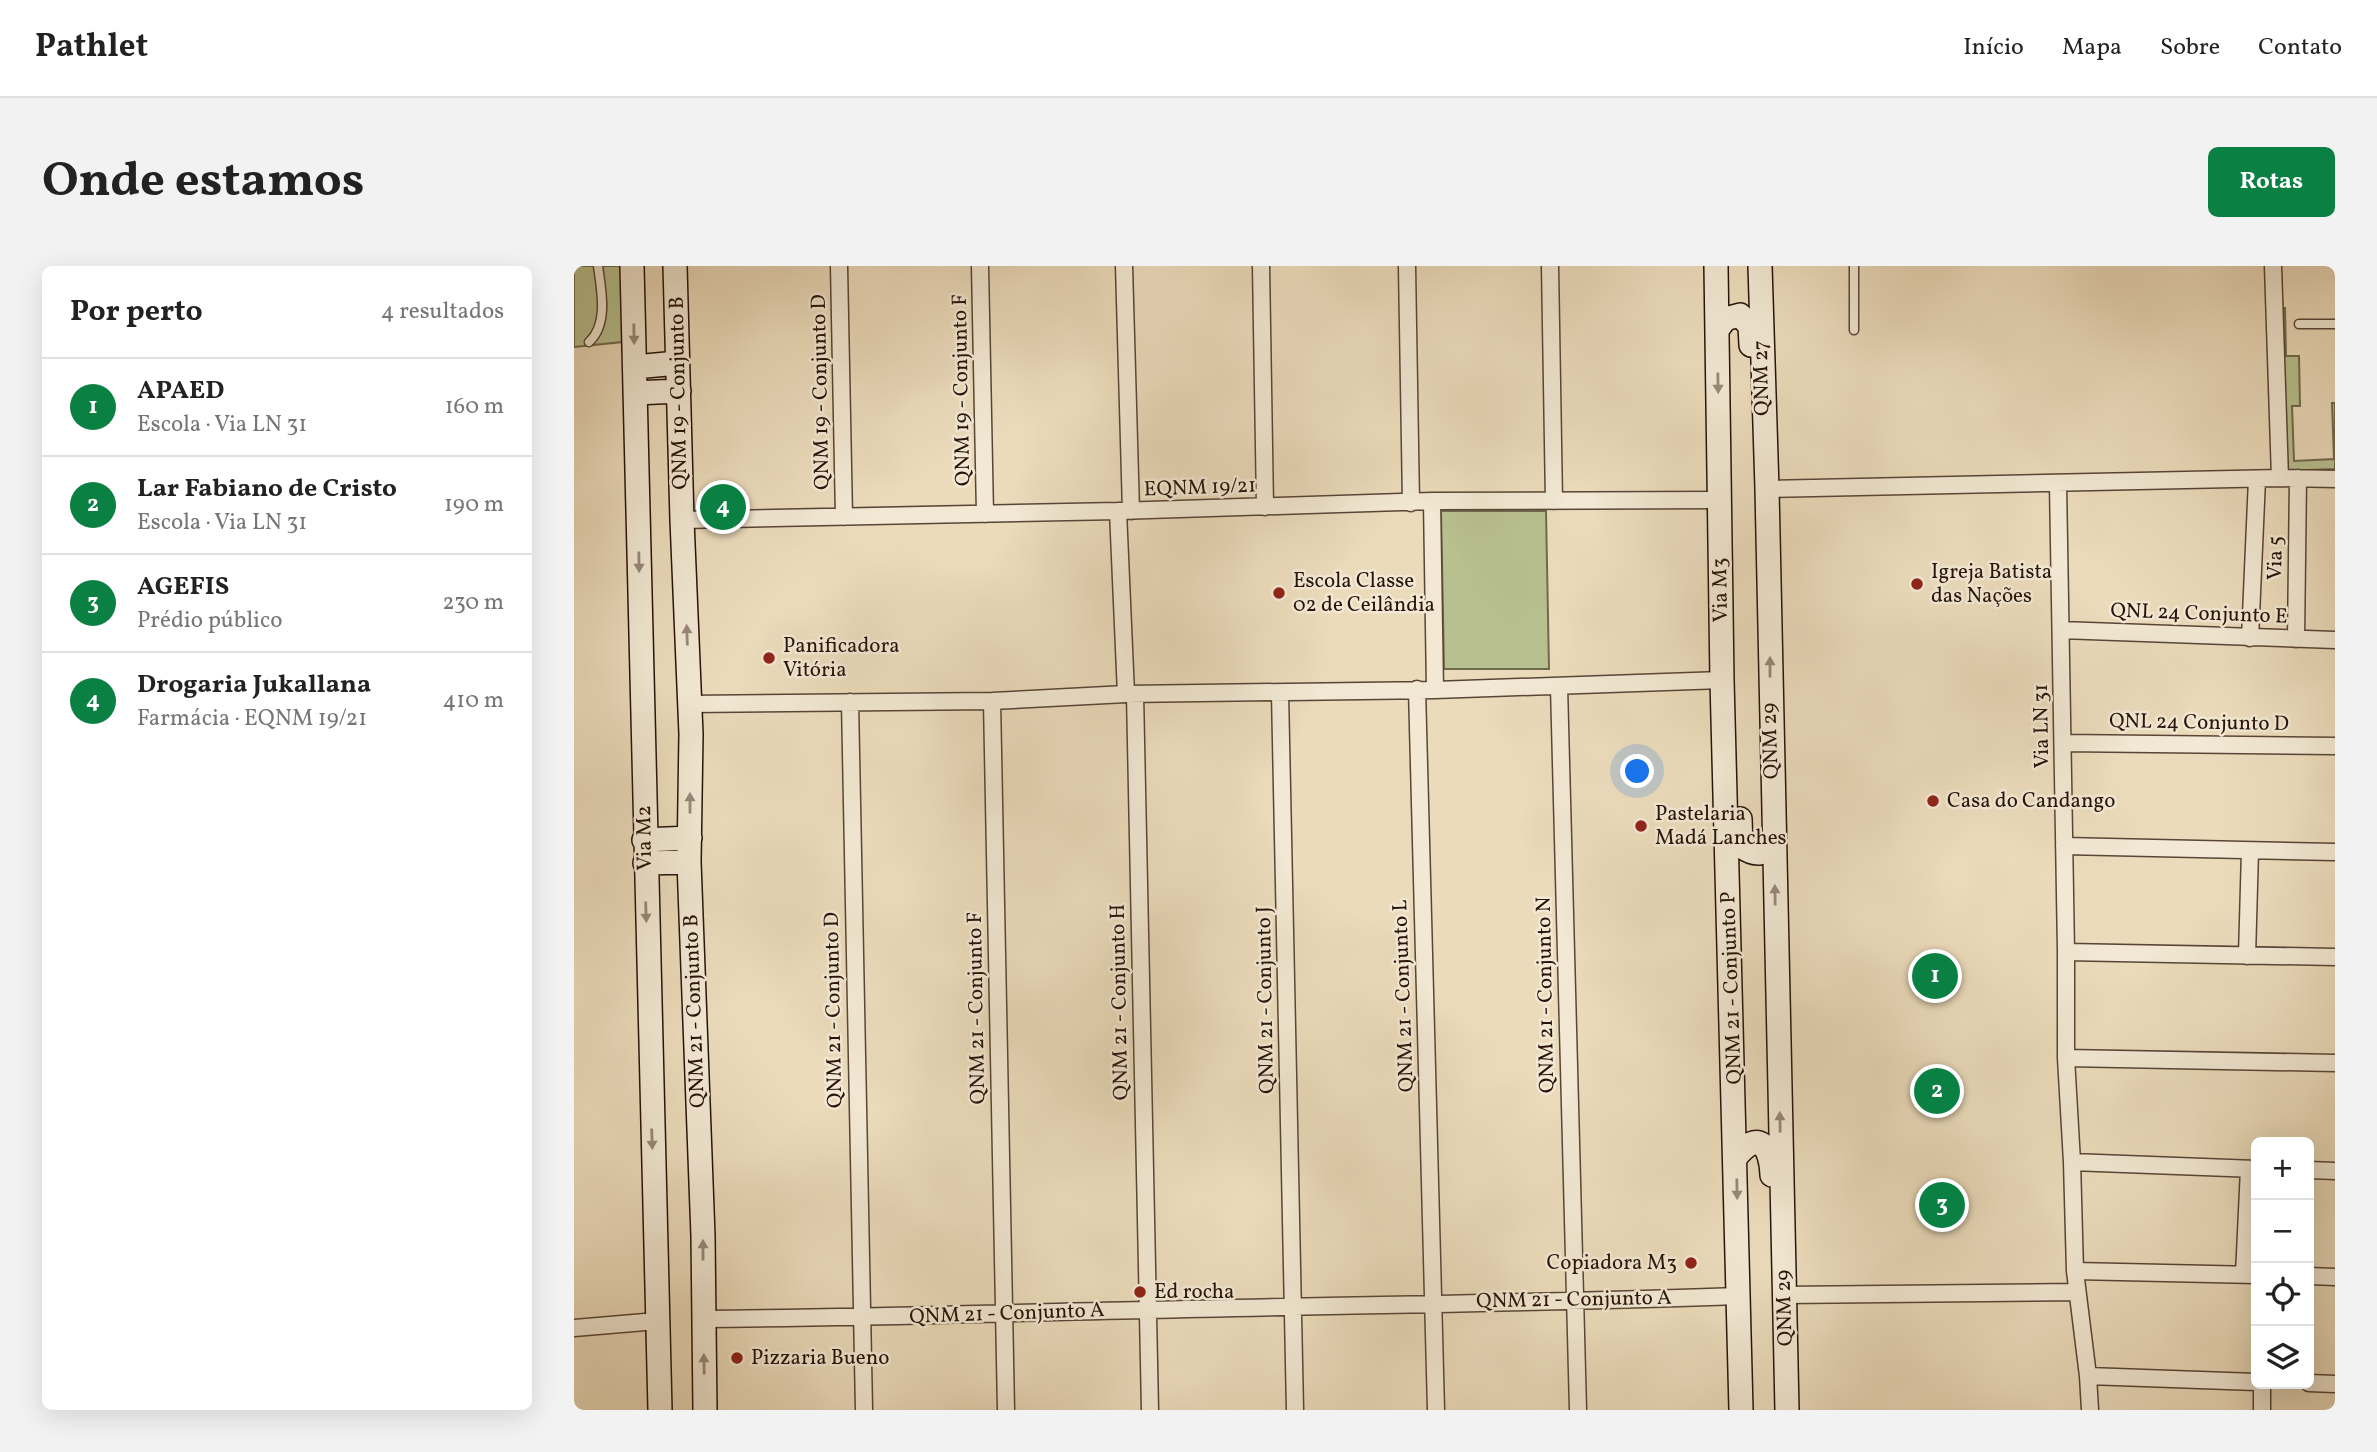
<!DOCTYPE html>
<html lang="pt">
<head>
<meta charset="utf-8">
<style>
  :root { --surface:#fff; --page:#f2f2f2; --text:#222; --muted:#767676; --line:#e0e0e0; --accent:#0b8043 }
  body { margin:0; font-family:Vollkorn,serif; background:var(--page); color:var(--text) }
  .controls { position:absolute; right:21px; bottom:21px; display:grid; overflow:hidden; border-radius:10px; box-shadow:0 7px 28px #0002 }
  .controls button { width:63px; height:63px; display:grid; place-items:center; padding:0; border:0; border-bottom:2px solid var(--line); background:var(--surface); color:var(--text); font:35px sans-serif }
  .you { position:absolute; left:1064px; top:506px; width:24px; height:24px; margin:-18px; border:5px solid #fff; border-radius:50%; background:#1a73e8; box-shadow:0 0 0 10px #1a73e833 }
  .badge { display:grid; place-items:center; width:46px; height:46px; border-radius:50%; background:var(--accent); color:#fff; font-size:23px; font-weight:700 }
  .pin { position:absolute; translate:-50% -50%; border:4px solid #fff; box-shadow:0 2px 7px #0006 }
  .list { margin:0; padding:0; list-style:none }
  h2 { display:flex; justify-content:space-between; align-items:center; height:91px; margin:0; padding:0 28px; font-size:30px }
  h2 small { font-size:23px; font-weight:400; color:var(--muted) }
  .list li { display:grid; grid-template-columns:46px 1fr auto; gap:21px; align-items:center; box-sizing:border-box; height:98px; padding:0 28px; border-top:2px solid var(--line) }
  .list b { display:block; font-size:26px; white-space:nowrap }
  .list p { margin:0; font-size:23px; white-space:nowrap; color:var(--muted) }
  .list em { font-size:23px; font-style:normal; color:var(--muted) }
  .icon { flex:none; width:38px; height:38px; fill:none; stroke:currentColor; stroke-width:2; stroke-linecap:round; stroke-linejoin:round }
  .map { position:relative; flex:none; width:1761px; height:1144px; overflow:hidden; border-radius:10px }
  header { display:flex; align-items:center; gap:42px; box-sizing:border-box; height:98px; padding:0 35px; background:var(--surface); border-bottom:2px solid var(--line) }
  header strong { font-size:33px }
  nav { display:flex; gap:38px; margin-inline-start:auto; font-size:24px }
  .intro { display:flex; align-items:center; justify-content:space-between; box-sizing:border-box; height:168px; padding:0 42px }
  h1 { margin:0; font-size:49px }
  .button { padding:18px 32px; border-radius:10px; background:var(--accent); color:#fff; font-size:24px; font-weight:700 }
  main { display:flex; gap:42px; padding:0 42px }
  aside { flex:1; background:var(--surface); border-radius:10px; box-shadow:0 7px 28px #0002 }
  .map>svg:first-child { display:block }
</style>
</head>
<body>
<header>
<strong>Pathlet</strong>
<nav><a>Início</a><a>Mapa</a><a>Sobre</a><a>Contato</a></nav>
</header>
<div class="intro"><h1>Onde estamos</h1><a class="button">Rotas</a></div>
<main>
<aside>
<h2>Por perto<small>4 resultados</small></h2>
<ul class="list">
<li><span class="badge">1</span><div><b>APAED</b><p>Escola · Via LN 31</p></div><em>160 m</em></li>
<li><span class="badge">2</span><div><b>Lar Fabiano de Cristo</b><p>Escola · Via LN 31</p></div><em>190 m</em></li>
<li><span class="badge">3</span><div><b>AGEFIS</b><p>Prédio público</p></div><em>230 m</em></li>
<li><span class="badge">4</span><div><b>Drogaria Jukallana</b><p>Farmácia · EQNM 19/21</p></div><em>410 m</em></li>
</ul>
</aside>
<div class="map">
<svg width="1761" height="1144" viewBox="0 0 1761 1144">
  <rect width="100%" height="100%" fill="#ebdbbb"/>
  <filter id="stains"><feTurbulence type="fractalNoise" baseFrequency=".00286" numOctaves="4"/><feColorMatrix values="0 0 0 0 .2 0 0 0 0 .09 0 0 0 0 .02 0 0 0 .5 -.17"/></filter>
  <radialGradient id="worn" r=".72"><stop offset=".6" stop-color="#630" stop-opacity="0"/><stop offset="1" stop-color="#630" stop-opacity=".3"/></radialGradient>
  <path fill="#b8c090" stroke="#706a4d" stroke-width="2" d="M0,0h56l2,75 -58,6z
    M1702,42h9l1,48h13l1,50h-8l2,55 40,-2 -2,-56h3v66l-53,2z
    M867,245h105l3,158h-105z"/>
  <g fill="none" stroke-linecap="round" stroke-linejoin="round">
    <defs>
      <path id="lane" d="M1280,0v64
        M1725,58h36
        M15,76c20,-18 12,-53 9,-76"/>
      <path id="street" d="M265,0l5,251
        M406,0l5,248
        M550,0l7,245
        M687,0l4,241
        M833,0l4,237
        M976,0l4,235
        M1699,0l7,212
        M1484,218l8,468v106l6,104 3,109 13,105 2,34
        M1193,223l513,-11 55,1
        M858,235l3,189
        M544,245l8,183
        M108,254l436,-9 314,-10 287,-1
        M1487,364l274,10
        M1676,372l7,-159
        M1722,373l2,-161
        M985,420l19,724
        M843,423l19,721
        M706,427l15,717
        M561,428l15,716
        M418,435l14,709
        M276,436l14,708
        M116,438l302,-3 134,-7 309,-4 287,-10
        M1489,477l272,3
        M1490,580l271,6
        M1492,686l269,5
        M1673,690l3,-105
        M1492,792l269,5
        M1498,896l184,7
        M1735,904l26,1
        M1501,1005l181,4
        M1670,1009l5,-106
        M1735,1010l26,1
        M1211,1029l292,-3
        M129,1053c148,-1 296,-6 444,-9 197,-5 394,-7 591,-14
        M0,1062l83,-7
        M1514,1110l168,6
        M1735,1117l26,1
        M1688,1144v-26"/>
      <path id="secondary" d="M58,0l28,1144
        M101,0l7,254 9,214 -2,128 14,374 2,174
        M1142,0l6,414 19,730
        M1186,0l7,223 20,921
        M1143,64l8,-11 15,-4 10,11 1,19
        M61,101l42,-4
        M61,127l44,-2
        M1166,553l1,27c13,10 25,10 33,-4
        M70,574l46,-2
        M71,597l44,-1
        M1162,891c23,-29 35,-10 36,18"/>
    </defs>
    <use href="#lane" stroke="#594536" stroke-width="11"/>
    <use href="#street" stroke="#594536" stroke-width="19"/>
    <use href="#secondary" stroke="#28130a" stroke-width="26"/>
    <use href="#lane" stroke="#f2e8d3" stroke-width="8"/>
    <use href="#street" stroke="#f2e8d3" stroke-width="16"/>
    <use href="#secondary" stroke="#f2e8d3" stroke-width="23"/>
  </g>
  <defs><path id="oneway-solid" d="M-6-.8H1V-3.2L6.5 0L1 3.2V.8H-6Z" transform="scale(1.75)"/></defs>
  <g fill="#978879">
    <use href="#oneway-solid" transform="translate(60 68) rotate(89)"/>
    <use href="#oneway-solid" transform="translate(1144 117) rotate(89)"/>
    <use href="#oneway-solid" transform="translate(65 296) rotate(89)"/>
    <use href="#oneway-solid" transform="translate(113 369) rotate(-92)"/>
    <use href="#oneway-solid" transform="translate(1196 401) rotate(-90)"/>
    <use href="#oneway-solid" transform="translate(116 537) rotate(-90)"/>
    <use href="#oneway-solid" transform="translate(1201 629) rotate(-91)"/>
    <use href="#oneway-solid" transform="translate(72 646) rotate(88)"/>
    <use href="#oneway-solid" transform="translate(1206 856) rotate(-91)"/>
    <use href="#oneway-solid" transform="translate(78 873) rotate(88)"/>
    <use href="#oneway-solid" transform="translate(1163 923) rotate(89)"/>
    <use href="#oneway-solid" transform="translate(129 984) rotate(-90)"/>
    <use href="#oneway-solid" transform="translate(130 1098) rotate(-91)"/>
  </g>
  <g fill="#8f2418" stroke="#f2e8d3" stroke-width="2.5">
    <circle cx="1343" cy="318" r="7"/>
    <circle cx="705" cy="327" r="7"/>
    <circle cx="195" cy="392" r="7"/>
    <circle cx="1359" cy="535" r="7"/>
    <circle cx="1067" cy="560" r="7"/>
    <circle cx="1117" cy="997" r="7"/>
    <circle cx="566" cy="1026" r="7"/>
    <circle cx="163" cy="1092" r="7"/>
  </g>
  <g text-anchor="middle" dominant-baseline="central" stroke-width="5" stroke-linejoin="round" paint-order="stroke">
    <g font-size="21" fill="#28130a" stroke="#f2e8d3">
      <text transform="translate(1188 112) rotate(-91)">QNM 27</text>
      <text transform="translate(388 124) rotate(-91)">QNM 19 - Conjunto F</text>
      <text transform="translate(247 126) rotate(-91)">QNM 19 - Conjunto D</text>
      <text transform="translate(105 127) rotate(-91)">QNM 19 - Conjunto B</text>
      <text transform="translate(626 222) rotate(-2)">EQNM 19/21</text>
      <text transform="translate(1702 292) rotate(-89)">Via 5</text>
      <text transform="translate(1147 324) rotate(-91)">Via M3</text>
      <text transform="translate(1625 348) rotate(2)">QNL 24 Conjunto E</text>
      <text transform="translate(1625 457) rotate(1)">QNL 24 Conjunto D</text>
      <text transform="translate(1468 460) rotate(-91)">Via LN 31</text>
      <text transform="translate(1197 475) rotate(-92)">QNM 29</text>
      <text transform="translate(71 572) rotate(-91)">Via M2</text>
      <text transform="translate(1158 722) rotate(-92)">QNM 21 - Conjunto P</text>
      <text transform="translate(972 729) rotate(-91)">QNM 21 - Conjunto N</text>
      <text transform="translate(830 730) rotate(-92)">QNM 21 - Conjunto L</text>
      <text transform="translate(692 734) rotate(-91)">QNM 21 - Conjunto J</text>
      <text transform="translate(546 736) rotate(-91)">QNM 21 - Conjunto H</text>
      <text transform="translate(403 742) rotate(-91)">QNM 21 - Conjunto F</text>
      <text transform="translate(260 744) rotate(-91)">QNM 21 - Conjunto D</text>
      <text transform="translate(121 745) rotate(-92)">QNM 21 - Conjunto B</text>
      <text transform="translate(1000 1034) rotate(-1)">QNM 21 - Conjunto A</text>
      <text transform="translate(1211 1042) rotate(-92)">QNM 29</text>
      <text transform="translate(433 1048) rotate(-2)">QNM 21 - Conjunto A</text>
    </g>
    <g font-size="21" fill="#28130a" stroke="#f2e8d3" text-anchor="start">
      <text x="1357" y="306">Igreja Batista<tspan x="1357" dy="24">das Nações</tspan></text>
      <text x="719" y="315">Escola Classe<tspan x="719" dy="24">02 de Ceilândia</tspan></text>
      <text x="209" y="380">Panificadora<tspan x="209" dy="24">Vitória</tspan></text>
      <text x="1373" y="535">Casa do Candango</text>
      <text x="1081" y="548">Pastelaria<tspan x="1081" dy="24">Madá Lanches</tspan></text>
      <text x="1103" y="997" text-anchor="end">Copiadora M3</text>
      <text x="580" y="1026">Ed rocha</text>
      <text x="177" y="1092">Pizzaria Bueno</text>
    </g>
  </g>
  <rect width="100%" height="100%" filter="url(#stains)"/>
  <rect width="100%" height="100%" fill="url(#worn)"/>
</svg>
<div class="controls">
<button>+</button>
<button>−</button>
<button><svg class="icon" aria-label="locate" viewBox="0 0 24 24"><circle cx="12" cy="12" r="6"/><path d="M12 2v4M12 18v4M2 12h4M18 12h4"/></svg></button>
<button><svg class="icon" aria-label="layers" viewBox="0 0 24 24"><path d="M12 4l9 5-9 5-9-5zM3 14l9 5 9-5"/></svg></button>
</div>
<div class="you"></div>
<div class="pin badge" style="left:1361px;top:710px">1</div>
<div class="pin badge" style="left:1363px;top:825px">2</div>
<div class="pin badge" style="left:1368px;top:939px">3</div>
<div class="pin badge" style="left:149px;top:241px">4</div>
</div>
</main>
</body>
</html>
